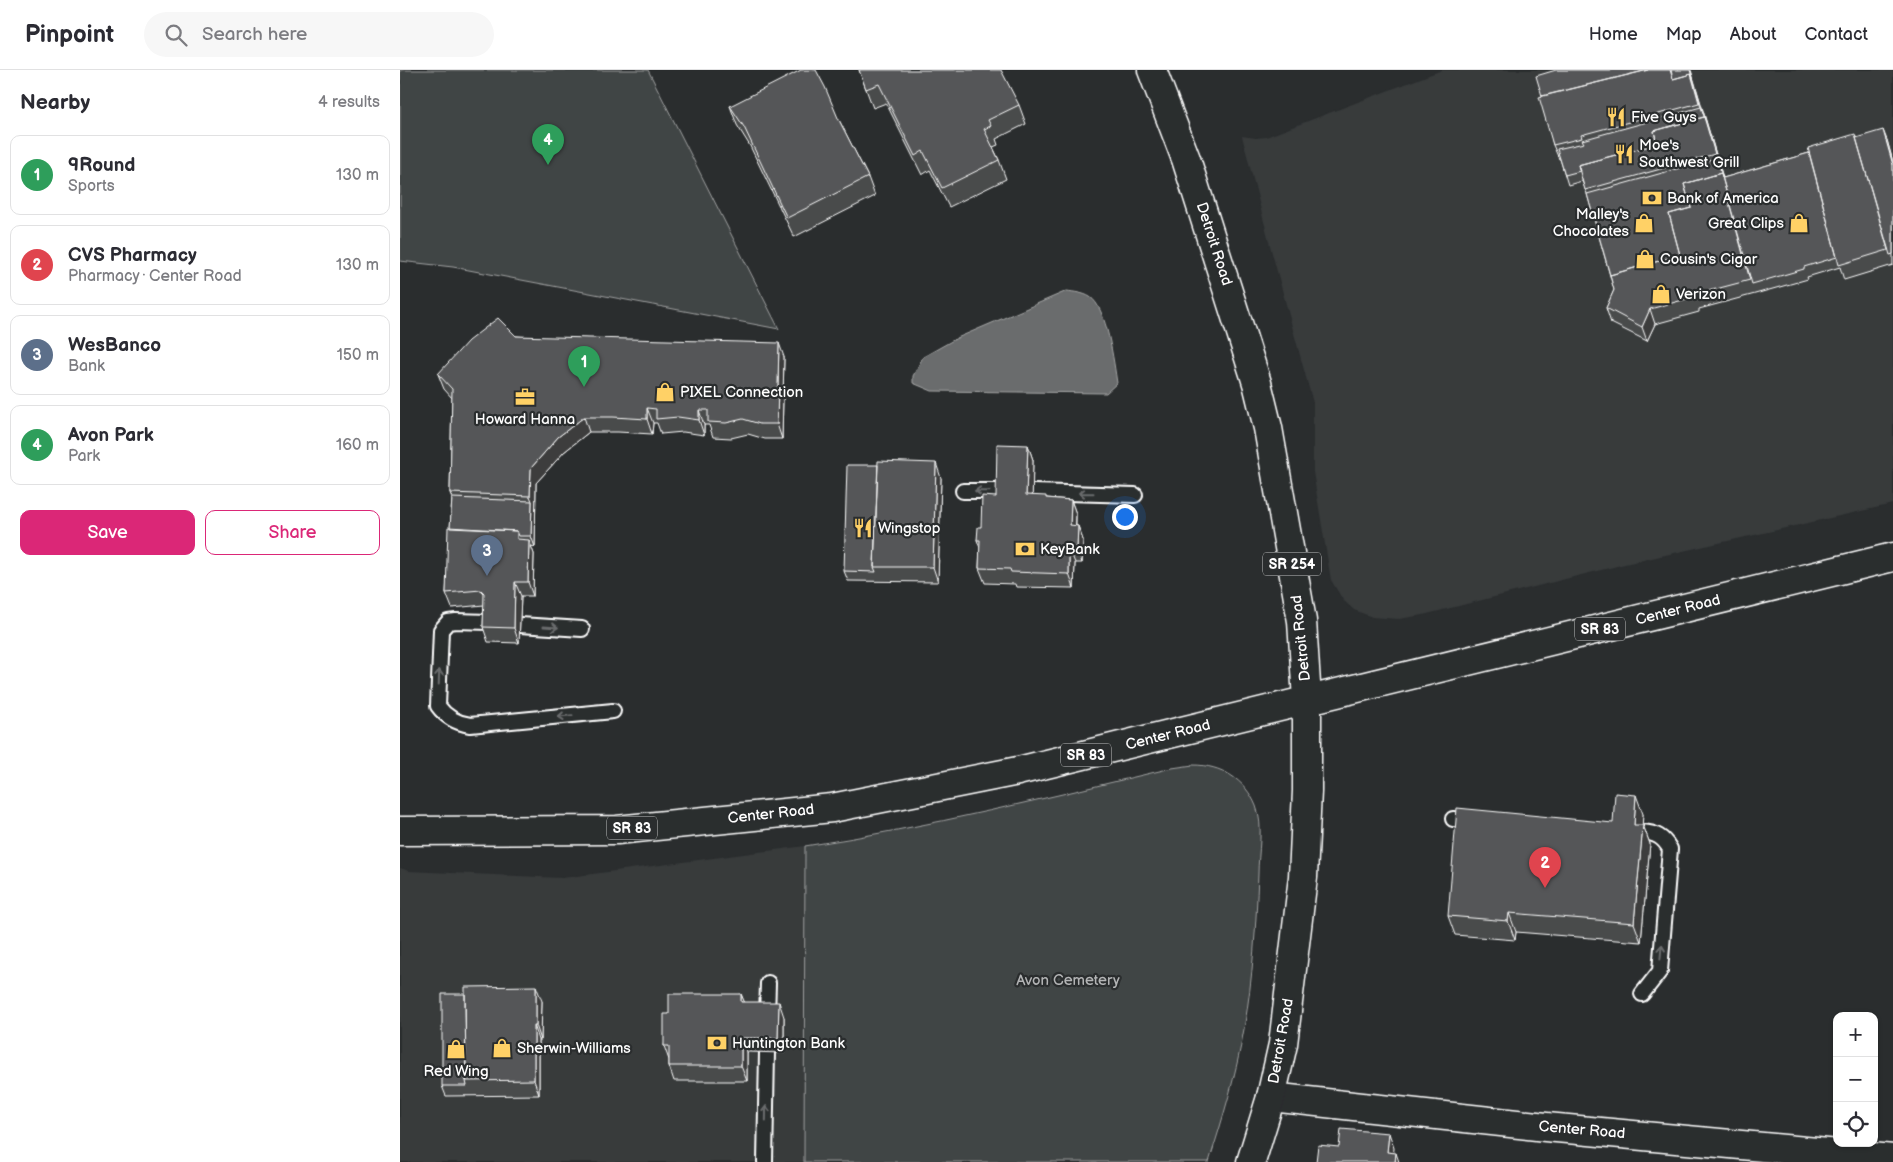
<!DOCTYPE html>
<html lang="en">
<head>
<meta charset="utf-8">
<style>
  :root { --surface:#fff; --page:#f7f7f7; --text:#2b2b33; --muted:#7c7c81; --line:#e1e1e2; --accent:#db2777 }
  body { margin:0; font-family:"Balsamiq Sans",sans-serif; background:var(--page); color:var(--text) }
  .controls { position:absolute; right:15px; bottom:15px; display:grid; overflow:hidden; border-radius:10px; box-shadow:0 1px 4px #0004 }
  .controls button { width:45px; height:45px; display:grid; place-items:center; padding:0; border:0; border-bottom:1px solid var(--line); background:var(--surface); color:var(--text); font:25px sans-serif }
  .you { position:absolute; left:724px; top:446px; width:18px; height:18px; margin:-12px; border:4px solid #fff; border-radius:50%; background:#1a73e8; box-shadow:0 0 0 8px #1a73e833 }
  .badge { display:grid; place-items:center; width:32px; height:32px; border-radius:50%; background:var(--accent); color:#fff; font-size:16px; font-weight:700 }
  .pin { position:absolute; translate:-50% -41px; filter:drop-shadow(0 1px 2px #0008) }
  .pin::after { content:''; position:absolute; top:26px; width:18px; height:15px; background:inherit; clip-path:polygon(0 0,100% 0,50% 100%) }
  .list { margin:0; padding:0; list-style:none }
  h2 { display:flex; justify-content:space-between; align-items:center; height:65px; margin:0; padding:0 20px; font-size:21px }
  h2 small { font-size:16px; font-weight:400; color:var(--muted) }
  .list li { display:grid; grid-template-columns:32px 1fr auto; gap:15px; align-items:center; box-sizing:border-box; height:80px; margin:0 10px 10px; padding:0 10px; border:1px solid var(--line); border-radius:10px }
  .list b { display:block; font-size:19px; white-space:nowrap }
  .list p { margin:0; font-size:16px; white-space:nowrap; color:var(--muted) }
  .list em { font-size:16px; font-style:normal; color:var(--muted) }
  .actions { display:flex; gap:10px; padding:15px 20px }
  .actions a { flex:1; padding:11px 0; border:1px solid var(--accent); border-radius:10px; text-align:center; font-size:18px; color:var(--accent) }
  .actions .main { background:var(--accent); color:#fff }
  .icon { flex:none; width:28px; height:28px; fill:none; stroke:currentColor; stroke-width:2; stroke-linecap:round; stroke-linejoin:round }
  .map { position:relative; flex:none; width:1493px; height:1092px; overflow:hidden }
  header { display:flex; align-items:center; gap:30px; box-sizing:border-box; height:70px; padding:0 25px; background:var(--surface); border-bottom:1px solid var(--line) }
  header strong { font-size:24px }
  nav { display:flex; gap:28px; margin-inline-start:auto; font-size:18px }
  .search { width:350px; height:45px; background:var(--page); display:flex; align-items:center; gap:12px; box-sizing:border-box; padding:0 18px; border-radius:28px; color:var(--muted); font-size:19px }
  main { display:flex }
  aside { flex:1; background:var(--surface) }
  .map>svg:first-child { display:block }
</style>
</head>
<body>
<header>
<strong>Pinpoint</strong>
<div class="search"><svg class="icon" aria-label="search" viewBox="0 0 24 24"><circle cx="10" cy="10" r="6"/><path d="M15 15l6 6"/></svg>Search here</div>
<nav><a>Home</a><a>Map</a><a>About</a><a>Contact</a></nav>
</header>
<main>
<aside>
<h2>Nearby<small>4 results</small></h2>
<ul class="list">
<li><span class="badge" style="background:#2e9e5b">1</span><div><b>9Round</b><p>Sports</p></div><em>130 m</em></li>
<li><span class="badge" style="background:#e0444e">2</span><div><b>CVS Pharmacy</b><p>Pharmacy · Center Road</p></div><em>130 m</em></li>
<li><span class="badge" style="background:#5c6f8a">3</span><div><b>WesBanco</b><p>Bank</p></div><em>150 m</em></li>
<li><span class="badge" style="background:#2e9e5b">4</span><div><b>Avon Park</b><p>Park</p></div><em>160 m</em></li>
</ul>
<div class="actions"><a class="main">Save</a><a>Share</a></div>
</aside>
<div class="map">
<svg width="1493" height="1092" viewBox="0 0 1493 1092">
  <rect width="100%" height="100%" fill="#2a2d2e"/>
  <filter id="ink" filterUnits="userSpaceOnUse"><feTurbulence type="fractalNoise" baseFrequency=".02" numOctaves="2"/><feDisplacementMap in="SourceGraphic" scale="10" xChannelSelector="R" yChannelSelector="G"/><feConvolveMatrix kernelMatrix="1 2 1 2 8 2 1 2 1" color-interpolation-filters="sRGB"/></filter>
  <g filter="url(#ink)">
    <path fill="#373a3b" d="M1042,0h451v434l-268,60 -202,51 -24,4 -27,-2 -18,-7 -11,-10 -12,-20 -18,-108v-69l-41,-150 -30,-117 14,2 10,-1z
      M405,776l-1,316h-404v-294l9,3 153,7z"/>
    <path fill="#414445" stroke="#a0a2a2" d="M0,0h248l131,259 -326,-62 -53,-6z
      M793,695c28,0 52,14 63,41 8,20 2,47 2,68 -2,52 -5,104 -14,155 -8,46 -21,89 -35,133h-405l1,-316c124,-19 245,-49 367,-78z"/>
    <path fill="#6a6c6d" stroke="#a6a7a7" d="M667,221c7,1 17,2 23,6 17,10 24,67 27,86l-11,10 -174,-2 -19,-8v-7l10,-19 34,-19z"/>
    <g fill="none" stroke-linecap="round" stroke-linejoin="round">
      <defs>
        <path id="lane" d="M563,421h38
          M632,422l103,3
          M89,552l-33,-1 -8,1 -7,8 -3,76c8,11 18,17 32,19l143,-14
          M120,555l62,4
          M1053,749l22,2
          M1242,762c14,1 21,5 28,17l-10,122 -18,23
          M367,947l1,-34
          M365,1092l2,-110"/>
        <path id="street" d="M871,1027l275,30 347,32"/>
        <path id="primary" d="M752,0l34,89 71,224 11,45 34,193 5,79v91l-4,86 -20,167 -12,53 -20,65
          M0,761l217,-1 215,-22 186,-37 875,-214"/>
      </defs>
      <use href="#lane" stroke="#fff" stroke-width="18"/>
      <use href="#street" stroke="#fff" stroke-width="31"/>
      <use href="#primary" stroke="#fff" stroke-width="31"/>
      <use href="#lane" stroke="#2a2d2e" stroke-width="14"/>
      <use href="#street" stroke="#2a2d2e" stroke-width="28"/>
      <use href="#primary" stroke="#2a2d2e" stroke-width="28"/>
    </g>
    <path fill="#494b4c" stroke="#fff" d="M459,0l160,35 7,19 -30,15 2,6 -5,2 6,13 7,19 -57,28 -19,-37 -8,5 -36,-72 -13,5z
      M1156,0h135l32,108 86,-25 47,-15 31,2 6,22v103l-49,15 -4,-13 -33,10 1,2 -53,15 -56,15v3l-44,12 -8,17 -36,-18 -5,-15 8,-18 -27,-96 -5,-13 -14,4 -8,-26h-1l-6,-14 -11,-49z
      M330,36l108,12 30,59 7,19 -81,41 -44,-91 -13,-21z
      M116,266l268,21 -2,82h-17l-17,-5 -17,4 -18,-1 -4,-12h-5v10l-21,-3 -22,2 -4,-11h-4l-1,11 -34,-2h-29l-25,20 -28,31 -1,64 -4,-1 3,8 -1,42h-12l-2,47 -31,-1 -5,-15 1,-22 -32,3 -6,-15 6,-95 -2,-5 2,-95 -8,-9 -6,-15z
      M628,375l5,15 -1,35 15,3 24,2 5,14v12h2l5,14 -1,23h-7l-1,25 -58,-1 -1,-3 -30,-1 -6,-15 1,-20 -3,-8 4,-13 15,-30z
      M541,408l-3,104 -90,-1 -4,-10z
      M1243,744l-1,11h1l7,19 -9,98 -125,-10 -1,8 -60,-5 -7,-19 165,-93z
      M341,924l3,8 40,15v36l-37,-1v29h-73l-5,-15v-6l-5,-14 5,-32z
      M142,931l-1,39h-2v55l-93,1 -4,-10z"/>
    <path fill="#3c3d3e" stroke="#fff" d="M1290,0l1,1 35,117 -11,-34z
      M1483,60l4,10 6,22v3z
      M1250,239l5,15 -8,17 -5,-14z
      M379,273l5,14 -2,82 -5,-15z
      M247,338l6,15 -1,11 -5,-15z
      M299,340l5,15v10l-5,-15z
      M184,347l5,15 -25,20 -28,31 -1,64 -4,-11 1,-35 -2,-5 1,-28 27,-31z
      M628,375l5,15 -1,50 -6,-15z
      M536,393l5,15 -3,104 -5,-15z
      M671,430l5,14 -1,26 -5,-15z
      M678,456l5,14 -1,23 -5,-15z
      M129,470l5,14 -1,42 -5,-14z
      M669,478l6,15 -1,25 -5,-14z
      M115,512l6,14 -2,47 -5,-15z
      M1236,725l7,19 -2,30 -7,-19z
      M1243,755l7,19 -9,98 -7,-19z
      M1109,843l7,19 -1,8 -7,-19z
      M136,916l6,15 -1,39 -5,-15z
      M341,924l6,14 -6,-6z
      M379,932l5,15v36l-6,-15z
      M134,955l5,15v55l-5,-15z
      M341,968l6,14v29l-6,-15z
      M989,1063l5,15 -1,14 -6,-10z
      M996,1083l3,9h-4z"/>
    <path fill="#555758" stroke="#fff" d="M401,0h15l9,17 13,31 30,59 -81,41 -43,-91 -14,-21z
      M459,0h142l18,35 -31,15 3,6 -7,3 15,31 -57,28 -19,-37 -8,5 -36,-72 -13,5z
      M1156,0h92l-106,26 -6,-20z
      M1248,0h22l3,9 18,-5 8,29 -118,32 1,3 -29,7 -14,-48z
      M1271,0h19l3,9 -2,-5 -18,5z
      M1301,37l5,15 -2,-5 -50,14 3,13 -79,21 2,6 -15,4 -8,-26 27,-6 -2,-3z
      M1304,47l11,37 -130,36 -7,-25 79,-21 -3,-13z
      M1483,60l10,35v89l-3,1 -34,-117z
      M1455,64l33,116 -49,15 -31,-117z
      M1409,83l28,104 -33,10v2l-52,15 -31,-111 -37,11 7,24 -22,6 11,41 -70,20 -23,-81 129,-36 7,20z
      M1321,103l29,107 -57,15 1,2 -44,12 -8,18 -36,-19 8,-18 -4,-15 70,-20 -11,-41 22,-6 -7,-24z
      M98,248l18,18 263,7 -2,81h-17l-17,-5 -17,4 -18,-1v-12h-9v10l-21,-3 -22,2v-10l-9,-1v11l-34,-2h-29l-26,20 -27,31 -1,28 -80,-3 2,-104 -14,-15 30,-33z
      M597,374l31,1 -2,50 20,1v2l25,2 -1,25 8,1 -1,22h-8v26l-58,-2 -1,-3 -31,-1 1,-28h-3l1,-13h3l1,-31 14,1z
      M478,391l58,2 -3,104h-59z
      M447,395h31l-4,102 2,5 -32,-1z
      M52,428l80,3 -1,35h-12l-2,-5 -67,-3z
      M48,457l69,4v8l12,1 -1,42h-13l-1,46 -31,-1 1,-34 -3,-3 -35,3z
      M1215,723l21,2 -2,30h9l-9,98 -125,-10 -1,8 -60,-5 9,-108 156,15z
      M136,916v39h-2v55l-68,1 -1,-94z
      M42,924h23l1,87 1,5h-25z
      M269,924h72v8h38l-1,36h-37v28h-72v-20h-5v-32h5z
      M941,1059l48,4 -2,19 9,1 -1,9h-79l2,-17 21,2z"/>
    <defs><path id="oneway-shaft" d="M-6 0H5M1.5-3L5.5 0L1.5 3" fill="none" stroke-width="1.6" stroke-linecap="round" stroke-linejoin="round" transform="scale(1.25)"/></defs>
    <g stroke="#6a6c6d">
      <use href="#oneway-shaft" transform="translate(582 421) rotate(-179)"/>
      <use href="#oneway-shaft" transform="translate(686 423) rotate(-179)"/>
      <use href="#oneway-shaft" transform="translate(151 557) rotate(4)"/>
      <use href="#oneway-shaft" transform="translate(39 607) rotate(-88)"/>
      <use href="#oneway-shaft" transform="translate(165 646) rotate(175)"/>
      <use href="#oneway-shaft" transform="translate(1261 882) rotate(-85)"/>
      <use href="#oneway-shaft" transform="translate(366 1043) rotate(-89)"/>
    </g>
  </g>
  <defs>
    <symbol id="restaurant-bare" viewBox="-9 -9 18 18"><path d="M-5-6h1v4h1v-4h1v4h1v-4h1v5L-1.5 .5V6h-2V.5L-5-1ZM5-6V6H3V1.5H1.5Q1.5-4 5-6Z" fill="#ffd166" stroke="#2a2d2e" stroke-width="2.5" paint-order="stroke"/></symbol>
    <symbol id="bank-bare" viewBox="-9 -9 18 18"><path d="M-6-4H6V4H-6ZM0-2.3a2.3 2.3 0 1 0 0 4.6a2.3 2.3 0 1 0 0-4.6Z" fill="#ffd166" stroke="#2a2d2e" stroke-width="2.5" paint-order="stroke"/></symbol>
    <symbol id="shop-bare" viewBox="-9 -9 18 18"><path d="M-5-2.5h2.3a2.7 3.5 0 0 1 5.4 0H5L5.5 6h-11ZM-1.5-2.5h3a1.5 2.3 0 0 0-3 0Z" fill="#ffd166" stroke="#2a2d2e" stroke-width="2.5" paint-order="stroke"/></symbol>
    <symbol id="office-bare" viewBox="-9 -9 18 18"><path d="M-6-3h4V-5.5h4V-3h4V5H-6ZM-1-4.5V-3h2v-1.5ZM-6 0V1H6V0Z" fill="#ffd166" stroke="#2a2d2e" stroke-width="2.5" paint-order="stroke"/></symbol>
  </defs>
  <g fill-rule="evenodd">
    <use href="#restaurant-bare" x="1202" y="33" width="28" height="28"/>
    <use href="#restaurant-bare" x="1210" y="70" width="28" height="28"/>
    <use href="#bank-bare" x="1238" y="114" width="28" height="28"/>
    <use href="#shop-bare" x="1230" y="139" width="28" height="28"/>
    <use href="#shop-bare" x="1385" y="139" width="28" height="28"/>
    <use href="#shop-bare" x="1231" y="175" width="28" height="28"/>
    <use href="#shop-bare" x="1247" y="210" width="28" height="28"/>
    <use href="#shop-bare" x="251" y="308" width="28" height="28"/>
    <use href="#office-bare" x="111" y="313" width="28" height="28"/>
    <use href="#restaurant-bare" x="449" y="444" width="28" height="28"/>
    <use href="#bank-bare" x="611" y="465" width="28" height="28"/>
    <use href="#bank-bare" x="303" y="959" width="28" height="28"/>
    <use href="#shop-bare" x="88" y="964" width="28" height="28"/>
    <use href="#shop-bare" x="42" y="965" width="28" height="28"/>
  </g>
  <g text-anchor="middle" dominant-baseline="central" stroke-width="4.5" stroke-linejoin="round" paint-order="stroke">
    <g fill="#2a2d2e" stroke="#bfc0c0" stroke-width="1">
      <rect x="863" y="482.5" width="58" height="23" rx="4"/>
      <rect x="1175" y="547.5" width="50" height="23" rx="4"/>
      <rect x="661" y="673.5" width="50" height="23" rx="4"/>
      <rect x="207" y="746.5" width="50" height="23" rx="4"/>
    </g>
    <g font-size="14" font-weight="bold" fill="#fff">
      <text x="892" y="494">SR 254</text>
      <text x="1200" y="559">SR 83</text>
      <text x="686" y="685">SR 83</text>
      <text x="232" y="758">SR 83</text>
    </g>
    <g font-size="15" fill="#fff" stroke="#2a2d2e" text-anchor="start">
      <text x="1231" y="47">Five Guys</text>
      <text x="1239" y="75">Moe's<tspan x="1239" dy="17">Southwest Grill</tspan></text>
      <text x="1267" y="128">Bank of America</text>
      <text x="1229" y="144" text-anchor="end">Malley's<tspan x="1229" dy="17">Chocolates</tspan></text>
      <text x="1384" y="153" text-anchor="end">Great Clips</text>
      <text x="1260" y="189">Cousin's Cigar</text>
      <text x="1276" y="224">Verizon</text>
      <text x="280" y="322">PIXEL Connection</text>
      <text x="125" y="349" text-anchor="middle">Howard Hanna</text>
      <text x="478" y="458">Wingstop</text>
      <text x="640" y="479">KeyBank</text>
      <text x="332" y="973">Huntington Bank</text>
      <text x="117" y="978">Sherwin-Williams</text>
      <text x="56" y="1001" text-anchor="middle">Red Wing</text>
    </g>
    <g font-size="15" fill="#fff" stroke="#2a2d2e">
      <text transform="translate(814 174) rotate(72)">Detroit Road</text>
      <text transform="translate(1278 540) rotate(-14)">Center Road</text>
      <text transform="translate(901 568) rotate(-96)">Detroit Road</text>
      <text transform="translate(768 665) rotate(-14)">Center Road</text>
      <text transform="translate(371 744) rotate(-6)">Center Road</text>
      <text transform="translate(881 971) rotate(-80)">Detroit Road</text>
      <text transform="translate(1182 1060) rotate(5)">Center Road</text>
    </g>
    <g font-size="15" fill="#b3b4b5" stroke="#2a2d2e">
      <text x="668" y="910">Avon Cemetery</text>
    </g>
  </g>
</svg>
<div class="controls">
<button>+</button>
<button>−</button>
<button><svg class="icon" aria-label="locate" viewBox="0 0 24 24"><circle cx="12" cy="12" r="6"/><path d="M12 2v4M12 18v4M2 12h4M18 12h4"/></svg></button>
</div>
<div class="you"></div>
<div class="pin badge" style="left:184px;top:317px;background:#2e9e5b">1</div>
<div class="pin badge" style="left:1145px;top:818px;background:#e0444e">2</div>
<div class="pin badge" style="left:87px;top:506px;background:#5c6f8a">3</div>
<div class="pin badge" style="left:148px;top:95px;background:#2e9e5b">4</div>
</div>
</main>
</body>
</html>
